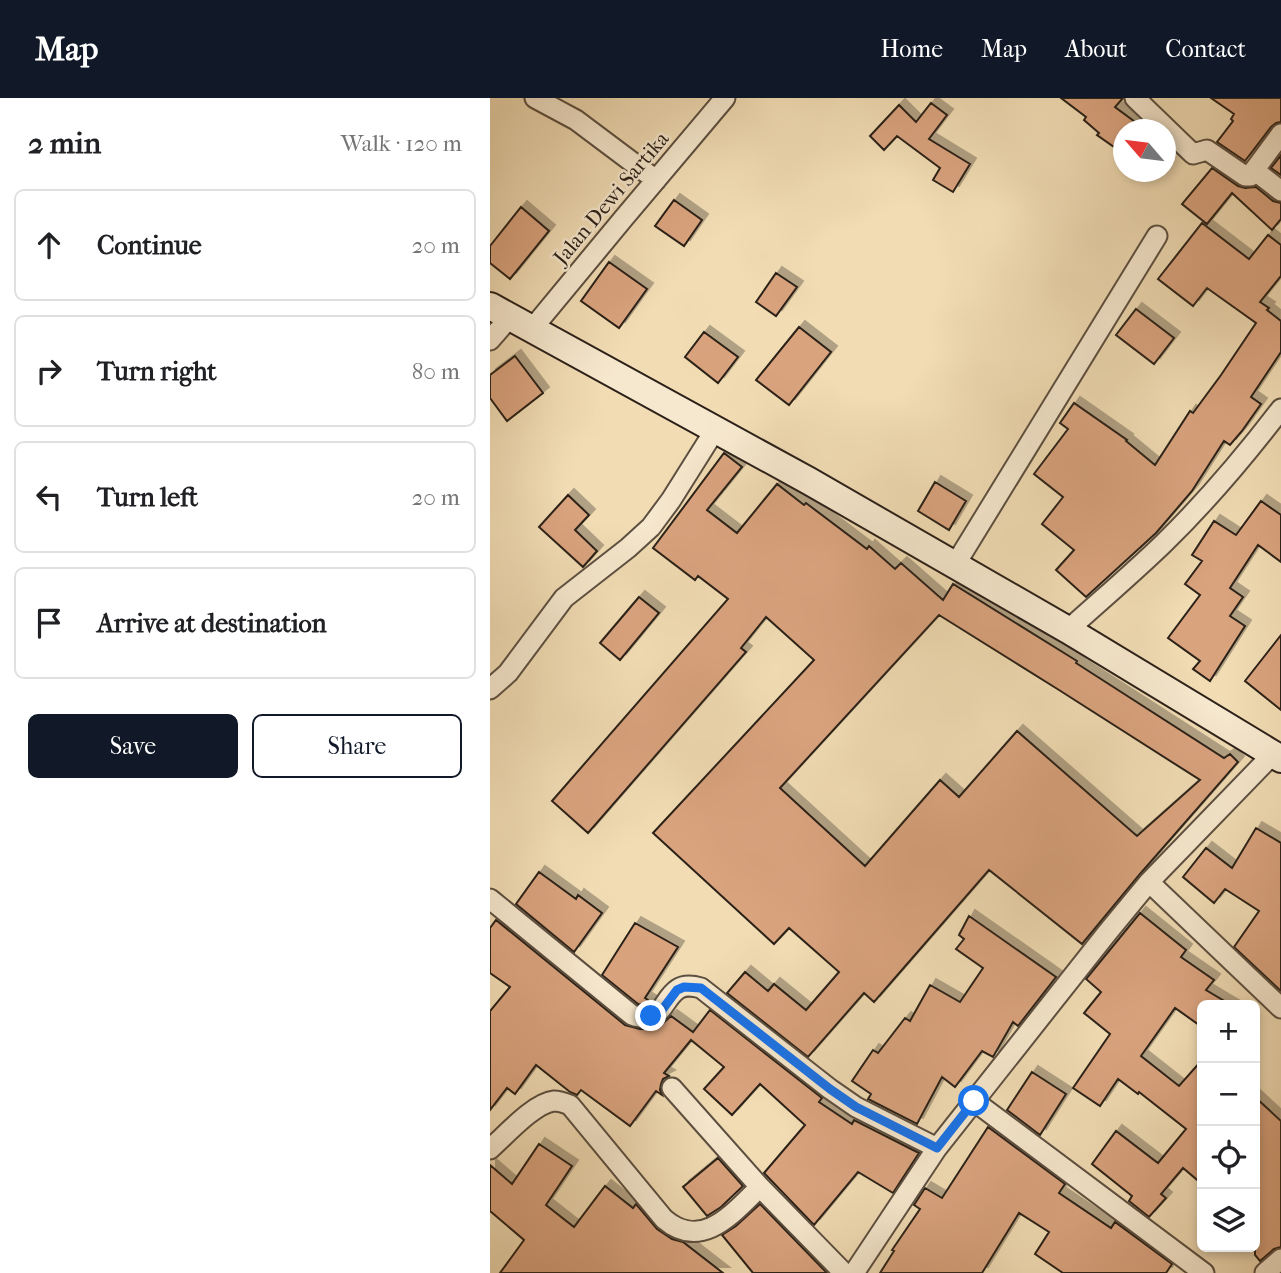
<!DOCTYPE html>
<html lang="en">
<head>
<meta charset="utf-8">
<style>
  :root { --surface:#fff; --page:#f2f2f2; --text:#202124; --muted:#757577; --line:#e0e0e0; --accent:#111827 }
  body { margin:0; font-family:"IM FELL French Canon",serif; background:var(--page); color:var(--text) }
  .controls { position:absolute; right:21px; bottom:21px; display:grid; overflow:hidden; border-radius:10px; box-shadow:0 4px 10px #0003 }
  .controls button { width:63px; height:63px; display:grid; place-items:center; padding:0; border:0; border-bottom:2px solid var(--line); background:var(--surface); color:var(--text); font:35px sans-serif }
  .compass { position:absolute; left:623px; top:21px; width:63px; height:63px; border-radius:50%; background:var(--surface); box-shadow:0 4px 10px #0003; rotate:298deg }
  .stop { position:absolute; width:21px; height:21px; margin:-16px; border:5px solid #1a73e8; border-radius:50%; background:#fff }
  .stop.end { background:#1a73e8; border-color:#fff; box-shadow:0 2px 7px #0008 }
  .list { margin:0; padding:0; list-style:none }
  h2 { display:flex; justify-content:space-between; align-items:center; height:91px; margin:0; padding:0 28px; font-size:30px }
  h2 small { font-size:23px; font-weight:400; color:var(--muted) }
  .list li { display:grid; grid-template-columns:46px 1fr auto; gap:21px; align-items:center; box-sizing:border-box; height:112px; margin:0 14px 14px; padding:0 14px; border:2px solid var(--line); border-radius:10px }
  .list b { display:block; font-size:26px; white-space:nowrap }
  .list em { font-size:23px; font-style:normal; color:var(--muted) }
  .actions { display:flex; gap:14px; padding:21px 28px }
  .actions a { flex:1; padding:16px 0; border:2px solid var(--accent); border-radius:10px; text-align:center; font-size:24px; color:var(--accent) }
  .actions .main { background:var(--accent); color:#fff }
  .icon { flex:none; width:38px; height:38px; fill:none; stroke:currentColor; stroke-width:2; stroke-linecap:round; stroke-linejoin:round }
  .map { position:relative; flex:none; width:791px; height:1175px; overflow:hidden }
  header { display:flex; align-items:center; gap:42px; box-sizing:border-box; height:98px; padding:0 35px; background:var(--accent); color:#fff }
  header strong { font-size:33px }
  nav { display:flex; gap:38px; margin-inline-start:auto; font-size:24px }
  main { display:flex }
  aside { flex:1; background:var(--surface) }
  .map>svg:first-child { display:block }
</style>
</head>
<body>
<header>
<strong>Map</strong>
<nav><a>Home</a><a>Map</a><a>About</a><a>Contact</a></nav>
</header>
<main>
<aside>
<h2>2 min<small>Walk · 120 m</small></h2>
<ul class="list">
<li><svg class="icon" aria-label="ahead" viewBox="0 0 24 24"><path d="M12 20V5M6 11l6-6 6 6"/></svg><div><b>Continue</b></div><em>20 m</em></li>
<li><svg class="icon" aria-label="right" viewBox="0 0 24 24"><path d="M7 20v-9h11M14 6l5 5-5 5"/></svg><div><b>Turn right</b></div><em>80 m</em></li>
<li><svg class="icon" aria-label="left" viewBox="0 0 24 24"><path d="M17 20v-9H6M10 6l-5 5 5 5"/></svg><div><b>Turn left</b></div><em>20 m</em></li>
<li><svg class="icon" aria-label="arrive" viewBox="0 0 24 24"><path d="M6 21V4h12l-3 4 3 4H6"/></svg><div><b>Arrive at destination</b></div></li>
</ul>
<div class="actions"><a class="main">Save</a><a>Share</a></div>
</aside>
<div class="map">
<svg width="791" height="1175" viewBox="0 0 791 1175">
  <defs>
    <filter id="shadow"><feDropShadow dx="6" dy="-6" stdDeviation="0" flood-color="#0004"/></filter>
  </defs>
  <rect width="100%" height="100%" fill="#f1dcb4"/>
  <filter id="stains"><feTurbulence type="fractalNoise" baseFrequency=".00286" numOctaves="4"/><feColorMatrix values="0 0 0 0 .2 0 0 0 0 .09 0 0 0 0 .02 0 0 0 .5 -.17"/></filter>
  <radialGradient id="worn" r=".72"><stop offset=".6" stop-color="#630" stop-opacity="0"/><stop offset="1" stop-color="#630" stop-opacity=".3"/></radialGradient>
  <path fill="#d9a37e" stroke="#2b2019" stroke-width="2" fill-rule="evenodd" filter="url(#shadow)" d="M571,0h62l-8,9 31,23h-22v24l-27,-19 2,-2 -15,-13 2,-3z
    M721,0h70v24l-5,1 -5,4 -26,34 -28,-19 16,-21 -2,-2 3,-5z
    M441,5l16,12 -18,24 41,25 -17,28 -20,-12 7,-12 -43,-32 -13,14 -14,-14 29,-31 17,17z
    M791,57v20l-10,-7z
    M722,70l26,18 7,2 11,-1 17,14 8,2v16l-9,11 -40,-37 -25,31 -25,-20z
    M184,102l28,20 -18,26 -29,-20z
    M31,109l28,24 -39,48 -20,-16v-17z
    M712,125l47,36 19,-24 13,10v31l-21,26 9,6 -2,2 14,11v31l-30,45 10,7 -19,27 -12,14 -6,-4 -32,50 -36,42 -70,64 -30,-27 18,-20 -32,-26 21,-27 -29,-23 34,-45 -8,-6 14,-20 53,37 -1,1 29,24 35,-54 3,2 28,-38 35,-52 -49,-35 -14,18 -35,-27z
    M119,164l38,27 -28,39 -38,-27z
    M286,175l21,14 -21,29 -20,-14z
    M646,211l38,29 -20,26 -38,-29z
    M309,229l32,25 -42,53 -33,-25z
    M214,234l34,25 -20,26 -33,-26z
    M25,258l28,37 -36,28 -17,-23v-23z
    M234,355l18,14 -35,43 30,23 40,-49 27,21 2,-2 61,46 2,-3 26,23 6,-6 42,37 10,-16 124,77 -1,2 148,95 6,-4 8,8 -98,112 -58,70 -93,-74 -115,132 -10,-9 -56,64 -81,-64 18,-21 23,19 6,-7 32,26 33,-38 -50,-44 -15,16 -121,-111 161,-173 -48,-43 -25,31 5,4 -158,181 -36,-32 176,-202 -30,-23 -3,4 -42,-32zM449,517l120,75 141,90 -63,56 -120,-105 -58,66 -19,-17 -75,86 -85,-78z
    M445,384l31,19 -17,29 -31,-19z
    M78,397l21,20 -14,15 22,21 -14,16 -44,-40z
    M771,403l20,14v47l-23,-17 -28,43 13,9 -13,19 15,10 -35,55 -17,-12 7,-8 -32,-23 32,-43 -15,-11 17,-23 -10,-6 22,-34 22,14z
    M149,499l20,16 -39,47 -20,-17z
    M791,537v75l-36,-29z
    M766,730l25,15v148l-47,-44 25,-36 -34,-22 -11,14 -31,-26 23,-29 26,20z
    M49,774l37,27 2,-4 24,18 -28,39 -58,-48z
    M650,815l46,37 -5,7 33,23 -8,10 25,15h-29v22l-27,-19 -34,48 38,30 23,-26v124l-19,-16 -22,26 5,4 -17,19 -20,-16 3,-5 -40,-32 24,-33 42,32 28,-34 -47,-37 -1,2 -20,-15 -18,27 -27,-18 37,-54 -26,-21 17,-21 -15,-13z
    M479,818l87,61 -38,49 -5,-4 -20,35 -11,-6 -27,36 -13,-10 -25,47 -49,-25 3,-5 -19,-13 21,-31 5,3 27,-35 5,3 20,-36 30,17 23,-34 -27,-19 8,-10 -5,-4z
    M6,822l129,105 15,4h11l10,-4 10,-9 22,16 17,-22 112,88 -3,4 33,22 2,-4 65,33 -26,40 -35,-21 -44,53 -50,-52 41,-48 -45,-41 -28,31 -28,-26 20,-22 -33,-27 -27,33 5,3 -6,3 -2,5 -1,6 2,5 -6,-4 -26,35 -49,-36 -4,5 -7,-3 -34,-27 -21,29 -8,-6 -17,22v-99l20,-24 -20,-14v-45z
    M145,825l43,24 -33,51 6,4 -4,3 -9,-1 -36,-29z
    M542,974l34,22 -26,41 -33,-25z
    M765,999l26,24v126l-7,2 -14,12 -5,-6z
    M498,1029l77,57 -6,9 52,35 4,-6 57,42 -6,9h-103l-28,-19 14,-22 -30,-19 -37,60h-102l14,-22 -2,-1 28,-41 -6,-4 11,-17 17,10z
    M49,1046l33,22 -26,39 28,22 31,-41 28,22 3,-4 21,25 15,10 11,3 40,31h-223l24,-33 -34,-29v-46l22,19z
    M228,1060l25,28 -22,21 -14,9 -24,-29z
    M270,1106l67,69h-74l-31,-38 14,-9z"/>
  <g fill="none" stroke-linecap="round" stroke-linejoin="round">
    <defs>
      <path id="street" d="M45,0l41,22 80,60
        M645,0l58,56 14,-4 38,26h5l31,-42
        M764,72l27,21
        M42,231l91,-110 102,-121
        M0,242l20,-23
        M465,467l202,-329
        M578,532c32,-29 65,-57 96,-87 42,-41 81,-87 117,-134
        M0,591l18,-16 56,-75 64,-50 23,-21 20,-27 44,-70
        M659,784l132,126
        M0,801l142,116c31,11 29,-15 46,-26 6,-4 16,-3 23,-1l129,101 26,18 81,41
        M182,990l88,99
        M484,1003l230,172
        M0,1051c15,-13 44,-46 64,-48 5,0 11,2 16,4l94,114c38,33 70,-7 96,-32l84,86
        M364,1175l83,-125 170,-215 42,-51 124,-128
        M775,1175l16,-14"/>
      <path id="secondary" d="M0,208l319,175 146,84 113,65 213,129"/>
    </defs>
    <use href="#street" stroke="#5c4f40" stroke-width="23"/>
    <use href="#secondary" stroke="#2b2019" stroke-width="30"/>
    <use href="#street" stroke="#f6e8ce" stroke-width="19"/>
    <use href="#secondary" stroke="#f6e8ce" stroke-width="26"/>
  </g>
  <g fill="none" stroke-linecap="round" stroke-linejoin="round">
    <path stroke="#1a73e8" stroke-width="9" d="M161,918l11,-6 15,-20 7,-3 17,1 129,101 26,18 81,41 37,-47"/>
  </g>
  <g text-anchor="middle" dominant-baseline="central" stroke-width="5" stroke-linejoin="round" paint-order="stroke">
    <g font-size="21" fill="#2b2019" stroke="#f6e8ce">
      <text transform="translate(121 100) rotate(-50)">Jalan Dewi Sartika</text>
    </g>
  </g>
  <rect width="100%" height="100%" filter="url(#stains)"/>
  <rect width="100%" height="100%" fill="url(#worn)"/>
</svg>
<div class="controls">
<button>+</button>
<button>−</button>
<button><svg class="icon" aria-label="locate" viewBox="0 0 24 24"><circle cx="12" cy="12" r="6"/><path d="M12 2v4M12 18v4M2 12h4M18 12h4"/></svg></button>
<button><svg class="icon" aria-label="layers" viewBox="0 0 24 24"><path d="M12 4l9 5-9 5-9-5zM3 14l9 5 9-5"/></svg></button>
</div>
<svg class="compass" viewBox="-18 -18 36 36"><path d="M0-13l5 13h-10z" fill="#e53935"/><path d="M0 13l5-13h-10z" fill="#757577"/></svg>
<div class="stop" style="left:484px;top:1003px"></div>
<div class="stop end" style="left:161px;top:918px"></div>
</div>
</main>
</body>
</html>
